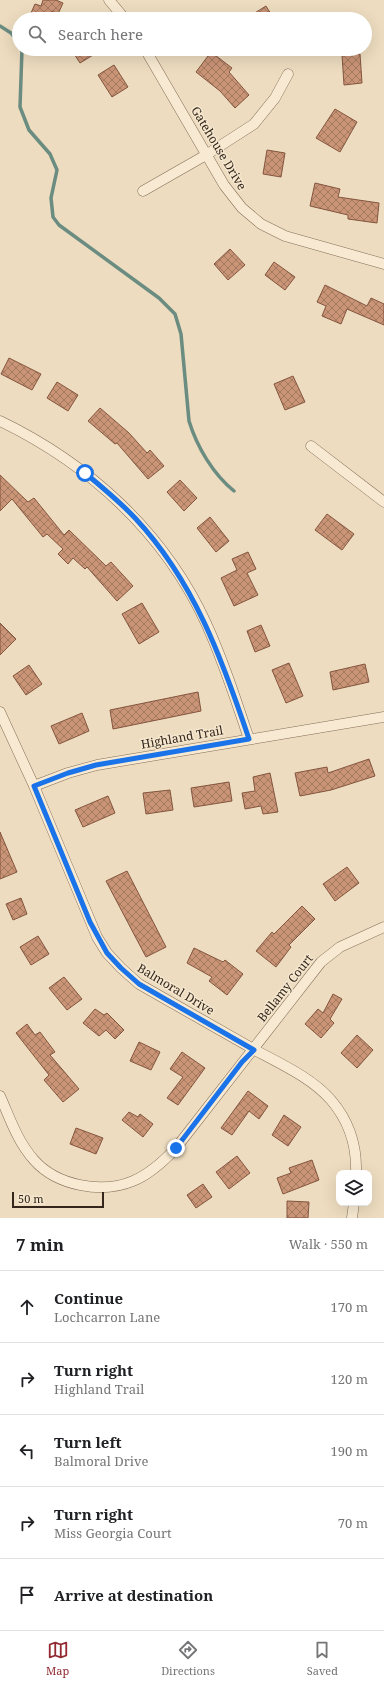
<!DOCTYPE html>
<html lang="en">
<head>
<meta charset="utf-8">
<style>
  :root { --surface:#fff; --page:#f2f2f2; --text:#202124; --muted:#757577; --line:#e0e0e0; --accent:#922931 }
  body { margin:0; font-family:"Noto Serif",serif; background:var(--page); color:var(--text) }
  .controls { position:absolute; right:12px; bottom:12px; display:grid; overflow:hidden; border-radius:8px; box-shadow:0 4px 16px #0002 }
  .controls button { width:36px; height:36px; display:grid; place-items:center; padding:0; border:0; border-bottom:1px solid var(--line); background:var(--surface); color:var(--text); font:20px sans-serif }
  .scale { position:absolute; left:12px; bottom:10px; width:92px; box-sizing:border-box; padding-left:4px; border:2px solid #34261c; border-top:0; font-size:11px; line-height:14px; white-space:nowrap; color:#34261c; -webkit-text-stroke:3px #f4e7ce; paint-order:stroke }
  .stop { position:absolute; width:12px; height:12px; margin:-9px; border:3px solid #1a73e8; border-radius:50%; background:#fff }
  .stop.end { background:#1a73e8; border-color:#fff; box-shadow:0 1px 4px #0008 }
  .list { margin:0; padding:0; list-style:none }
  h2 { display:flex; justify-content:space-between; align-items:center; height:52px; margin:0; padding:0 16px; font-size:17px }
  h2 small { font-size:13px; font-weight:400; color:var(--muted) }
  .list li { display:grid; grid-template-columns:26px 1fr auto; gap:12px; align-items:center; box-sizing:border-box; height:72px; padding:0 16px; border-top:1px solid var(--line) }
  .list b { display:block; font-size:15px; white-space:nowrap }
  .list p { margin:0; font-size:13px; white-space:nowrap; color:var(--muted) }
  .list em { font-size:13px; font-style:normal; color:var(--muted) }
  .icon { flex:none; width:22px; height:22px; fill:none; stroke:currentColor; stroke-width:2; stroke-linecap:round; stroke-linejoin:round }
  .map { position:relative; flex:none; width:384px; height:1218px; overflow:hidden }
  .search { position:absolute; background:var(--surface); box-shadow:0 4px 16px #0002; left:12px; right:12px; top:12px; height:44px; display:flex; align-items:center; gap:10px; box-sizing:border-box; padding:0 14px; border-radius:22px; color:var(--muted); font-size:15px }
  .sheet { height:412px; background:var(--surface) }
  nav { display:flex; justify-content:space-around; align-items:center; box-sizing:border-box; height:56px; border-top:1px solid var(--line); background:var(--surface); font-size:11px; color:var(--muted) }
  nav a { display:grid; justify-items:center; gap:2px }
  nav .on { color:var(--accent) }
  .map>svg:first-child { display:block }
</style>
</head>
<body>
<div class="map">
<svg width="384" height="1218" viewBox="0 0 384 1218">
  <defs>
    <pattern id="building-cross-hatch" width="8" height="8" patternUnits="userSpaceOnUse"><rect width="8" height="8" fill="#ca9476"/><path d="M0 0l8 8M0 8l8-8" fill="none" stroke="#a57960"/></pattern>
  </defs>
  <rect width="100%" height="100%" fill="#eddcbf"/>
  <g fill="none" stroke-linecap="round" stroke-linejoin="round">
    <path stroke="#6a8c81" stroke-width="3.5" d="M0,26l11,7 8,10
      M22,49l-2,58 9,23 21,24 7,16 -6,28 2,19 6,8 100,73 16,16 6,20 8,87c8,26 24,53 45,70"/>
  </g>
  <path fill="url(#building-cross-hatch)" stroke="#83553e" d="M43,0h13l7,3 -5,11 -6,-3 -4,8h-6l-11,-6 4,-9 6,2z
    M266,6l8,13h-29z
    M71,49h32l-23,14z
    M211,52l21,16 -3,4 20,23 -14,13 -15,-17 -24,-19z
    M360,54l2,29 -18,2 -2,-30z
    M114,65l14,22 -16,10 -14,-22z
    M335,109l22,13 -17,30 -24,-14z
    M267,150l18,3 -4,24 -18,-3z
    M315,183l25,6 -2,8 41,6 -2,20 -29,-4v-4l-38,-9z
    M230,249l15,16 -17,15 -14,-16z
    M274,262l21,15 -10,13 -20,-15z
    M325,285l42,21 4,-8 13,6v21l-37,-16 -6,15 -19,-8 4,-10 -9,-4z
    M9,358l32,16 -9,16 -31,-16z
    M293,376l12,26 -20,8 -11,-26z
    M57,382l21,13 -10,16 -21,-13z
    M100,408l29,25 18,20 3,-3 14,16 -16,13 -31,-36 -2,1 -27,-23z
    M0,475l28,27 6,-4 30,37 5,-5 37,36 5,-4 22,24 -16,15 -30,-34 -2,2 -12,-11 -5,6 -10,-10 5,-5 -16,-15 -4,3 -31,-38 -12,12z
    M180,480l17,18 -13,13 -17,-19z
    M327,514l27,20 -12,16 -27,-20z
    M210,517l19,24 -13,11 -19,-24z
    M248,552l8,17 -9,4 11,22 -24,11 -13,-28 16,-8 -5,-11z
    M142,603l17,29 -20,12 -17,-30z
    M0,623l16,16 -16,16z
    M261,625l9,21 -15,6 -8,-21z
    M289,663l14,33 -17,7 -14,-33z
    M365,664l4,18 -36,8 -3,-18z
    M29,665l13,19 -16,11 -13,-19z
    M198,692l3,19 -88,18 -3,-19z
    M82,713l7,18 -30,13 -8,-18z
    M369,759l6,17 -44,14 -31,6 -5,-23 32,-6 1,6z
    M270,773l8,39 -15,2 -2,-8 -16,3 -3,-16 13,-2 -2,-14z
    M229,782l3,19 -38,6 -3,-19z
    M170,790l3,20 -27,4 -3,-21z
    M108,796l7,17 -32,14 -8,-17z
    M0,832l17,40 -17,7z
    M347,867l12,16 -24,18 -12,-17z
    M127,871l39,76 -20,10 -40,-76z
    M21,898l6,16 -14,6 -7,-16z
    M302,906l13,13 -26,26 2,2 -15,20 -20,-16 16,-19 2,2z
    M38,936l11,18 -18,11 -11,-18z
    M194,948l29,14 2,-2 18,14 -16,21 -18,-14 3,-4 -25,-14z
    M64,977l18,22 -15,11 -18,-22z
    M333,994l9,5 -12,20 4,4 -13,15 -16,-14 13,-15 5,4z
    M95,1009l9,6 3,-2 17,17 -9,9 -9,-9 -7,6 -16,-13z
    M27,1024l8,11 5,-3 15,20 -5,3 29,34 -16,13 -19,-22 5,-5 -33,-42z
    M357,1035l16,15 -16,18 -16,-15z
    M139,1042l21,10 -9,18 -21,-9z
    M182,1052l23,16 -27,37 -11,-7 16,-21 -13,-8z
    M248,1091l20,15 -9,13 -10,-8 -17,24 -11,-7z
    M129,1112l9,5 2,-3 13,10 -10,13 -21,-17z
    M284,1115l17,12 -13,19 -16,-11z
    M76,1128l27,10 -7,16 -26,-10z
    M237,1156l13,17 -21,16 -13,-17z
    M312,1160l7,20 -36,14 -6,-16 14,-5 -2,-5z
    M203,1184l9,13 -16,11 -9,-13z
    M287,1201l22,1 -1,16h-21z"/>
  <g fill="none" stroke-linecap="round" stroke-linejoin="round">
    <defs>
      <path id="street" d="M109,0l16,19
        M145,49l79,136 18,23 19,16 24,12 99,28
        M143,191l63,-36 48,-31 21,-26 13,-24
        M0,421c89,43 164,111 206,202 17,37 30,77 43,116
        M311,446l73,56
        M0,712l34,74 63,151 10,16 14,15 18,16c39,22 77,44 116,66 26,14 57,28 76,50 18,21 26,46 25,73
        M34,786l34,-13 29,-8 287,-48
        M0,1096c10,22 17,45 34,64 23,26 68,34 99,21 17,-7 30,-19 43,-33l145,-186 19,-15 44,-20
        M352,1218l2,-15"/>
    </defs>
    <use href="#street" stroke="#856d58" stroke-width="11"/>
    <use href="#street" stroke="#f8ead2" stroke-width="10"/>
  </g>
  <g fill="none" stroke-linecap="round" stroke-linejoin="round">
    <path stroke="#1a73e8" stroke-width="5" d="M85,473c17,14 35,29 50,45 59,63 87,141 114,221l-153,26 -28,8 -34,13 56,136 17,31 14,15 18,16 115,66 -12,12 -66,86"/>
  </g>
  <g text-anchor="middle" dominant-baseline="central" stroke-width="3" stroke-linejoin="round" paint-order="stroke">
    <g font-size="12" fill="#34261c" stroke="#f4e7ce">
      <text transform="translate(219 148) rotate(59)">Gatehouse Drive</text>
      <text transform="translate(182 737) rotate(-10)">Highland Trail</text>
      <text transform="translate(285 988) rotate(-52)">Bellamy Court</text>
      <text transform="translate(176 989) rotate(31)">Balmoral Drive</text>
    </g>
  </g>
</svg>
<div class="controls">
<button><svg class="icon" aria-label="layers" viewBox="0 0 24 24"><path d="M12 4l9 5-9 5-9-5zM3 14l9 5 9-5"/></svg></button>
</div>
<div class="scale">50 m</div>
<div class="stop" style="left:85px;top:473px"></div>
<div class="stop end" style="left:176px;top:1148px"></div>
<div class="search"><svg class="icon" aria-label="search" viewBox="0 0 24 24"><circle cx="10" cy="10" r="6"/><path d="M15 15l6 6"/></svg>Search here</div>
</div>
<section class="sheet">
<h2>7 min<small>Walk · 550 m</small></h2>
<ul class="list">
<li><svg class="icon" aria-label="ahead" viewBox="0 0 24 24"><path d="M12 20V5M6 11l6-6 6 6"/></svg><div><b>Continue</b><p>Lochcarron Lane</p></div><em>170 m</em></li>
<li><svg class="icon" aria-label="right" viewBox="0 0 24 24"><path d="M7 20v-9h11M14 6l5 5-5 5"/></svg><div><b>Turn right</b><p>Highland Trail</p></div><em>120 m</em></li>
<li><svg class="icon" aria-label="left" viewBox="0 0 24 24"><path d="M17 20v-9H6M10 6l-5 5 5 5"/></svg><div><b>Turn left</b><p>Balmoral Drive</p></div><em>190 m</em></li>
<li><svg class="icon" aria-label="right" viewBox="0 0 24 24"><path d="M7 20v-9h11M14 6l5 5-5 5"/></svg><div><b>Turn right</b><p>Miss Georgia Court</p></div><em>70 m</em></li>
<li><svg class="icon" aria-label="arrive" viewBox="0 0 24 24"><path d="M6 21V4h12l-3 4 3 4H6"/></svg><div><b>Arrive at destination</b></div></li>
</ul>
</section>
<nav>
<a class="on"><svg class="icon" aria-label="map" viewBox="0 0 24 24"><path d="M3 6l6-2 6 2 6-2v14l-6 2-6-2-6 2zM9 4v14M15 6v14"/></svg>Map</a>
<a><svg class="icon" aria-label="directions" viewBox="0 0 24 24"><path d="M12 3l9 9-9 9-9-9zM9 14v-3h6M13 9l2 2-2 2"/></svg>Directions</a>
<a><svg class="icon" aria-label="saved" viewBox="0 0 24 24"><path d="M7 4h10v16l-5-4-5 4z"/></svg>Saved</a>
</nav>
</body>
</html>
